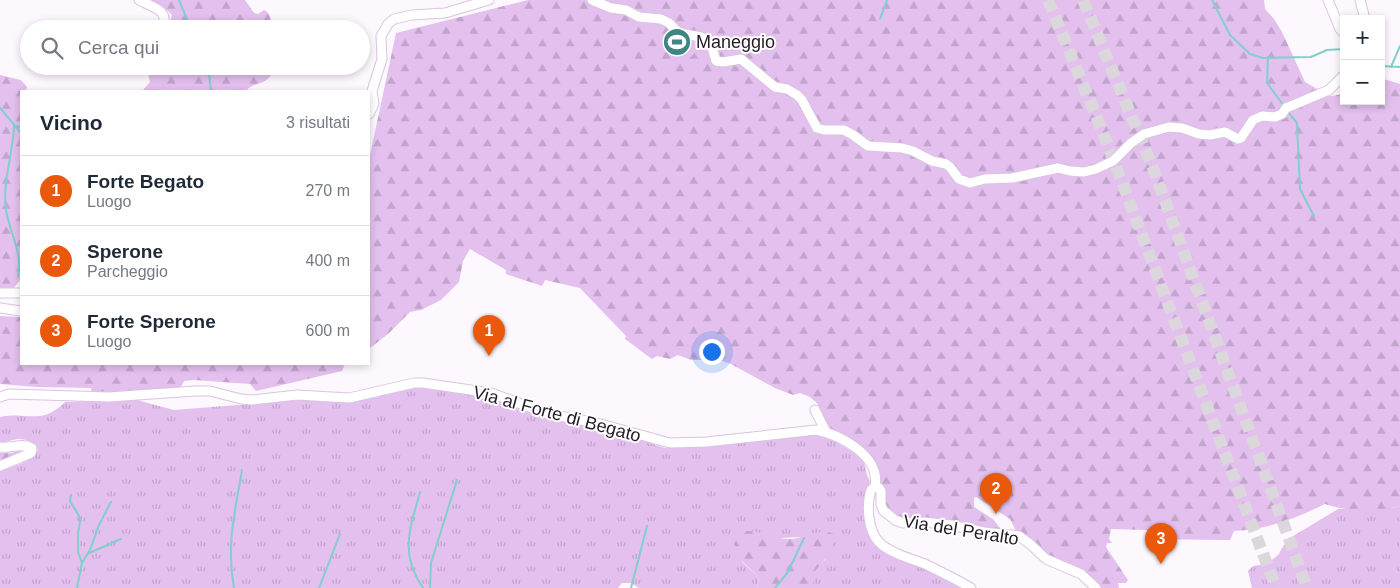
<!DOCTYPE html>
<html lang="it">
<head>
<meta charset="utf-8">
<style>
  :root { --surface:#fff; --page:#f2f2f3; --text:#1f2937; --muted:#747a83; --line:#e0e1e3; --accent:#ea580c }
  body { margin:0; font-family:Arial,sans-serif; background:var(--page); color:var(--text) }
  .controls { position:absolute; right:15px; top:15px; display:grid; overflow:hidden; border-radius:0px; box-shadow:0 2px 8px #0003 }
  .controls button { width:45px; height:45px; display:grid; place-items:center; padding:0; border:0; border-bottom:1px solid var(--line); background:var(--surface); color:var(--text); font:25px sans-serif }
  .you { position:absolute; left:711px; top:351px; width:18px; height:18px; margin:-12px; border:4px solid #fff; border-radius:50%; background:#1a73e8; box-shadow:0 0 0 8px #1a73e833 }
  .badge { display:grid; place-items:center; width:32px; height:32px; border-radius:50%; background:var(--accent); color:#fff; font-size:16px; font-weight:700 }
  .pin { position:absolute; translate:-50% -41px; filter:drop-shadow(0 1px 2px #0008) }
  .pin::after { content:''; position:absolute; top:26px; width:18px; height:15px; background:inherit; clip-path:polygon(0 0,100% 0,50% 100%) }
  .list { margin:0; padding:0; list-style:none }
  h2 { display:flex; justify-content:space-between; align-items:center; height:65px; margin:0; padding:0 20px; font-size:21px }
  h2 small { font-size:16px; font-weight:400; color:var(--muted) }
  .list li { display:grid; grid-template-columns:32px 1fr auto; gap:15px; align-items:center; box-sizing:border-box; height:70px; padding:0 20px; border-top:1px solid var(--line) }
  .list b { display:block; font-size:19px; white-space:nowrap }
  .list p { margin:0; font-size:16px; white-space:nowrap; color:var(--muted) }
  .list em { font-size:16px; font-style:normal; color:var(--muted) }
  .icon { flex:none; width:28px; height:28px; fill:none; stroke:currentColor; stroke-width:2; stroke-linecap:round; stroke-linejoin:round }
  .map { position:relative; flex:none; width:1400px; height:588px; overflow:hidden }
  .search { position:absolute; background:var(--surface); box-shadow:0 2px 8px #0003; left:20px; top:20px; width:350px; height:55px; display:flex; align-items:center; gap:12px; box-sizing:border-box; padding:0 18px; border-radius:28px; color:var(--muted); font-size:19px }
  .panel { position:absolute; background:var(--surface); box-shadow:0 2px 8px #0003; left:20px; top:90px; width:350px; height:275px; border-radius:0px }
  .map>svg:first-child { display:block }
</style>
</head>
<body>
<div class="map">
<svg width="1400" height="588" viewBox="0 0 1400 588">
  <defs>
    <pattern id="grass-tufts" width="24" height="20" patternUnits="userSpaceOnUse" patternTransform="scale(1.25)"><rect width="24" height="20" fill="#e3c0ee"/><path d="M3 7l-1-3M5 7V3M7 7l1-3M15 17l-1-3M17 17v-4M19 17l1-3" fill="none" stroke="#c2a4cc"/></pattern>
    <pattern id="forest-firs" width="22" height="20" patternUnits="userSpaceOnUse" patternTransform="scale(1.25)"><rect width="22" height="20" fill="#e3c0ee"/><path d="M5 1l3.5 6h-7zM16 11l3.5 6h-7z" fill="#c2a4cc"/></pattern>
  </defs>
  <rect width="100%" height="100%" fill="#fcf8fe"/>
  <path fill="url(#grass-tufts)" d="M411,386l81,11 21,10 29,10 66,12 57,19 60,-4 85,-9 18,2 33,20c5,7 4,16 9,24l-4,26 9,35 87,43v3h-149v-16l13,-13 -25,-22 -19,1 -40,24 17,15 -2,11h-118l-8,-5h-9l-4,5h-618v-118c16,-4 28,-7 38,-20 -13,-15 -20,-12 -38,-6v-27c29,-6 41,9 65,-15l68,-3 41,11 89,-7 33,-5h26z
    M1400,506v82h-148l-4,-17 5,-5 14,-2 12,-10 3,-6 8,-10 48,-29 54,-1z"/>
  <path fill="url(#forest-firs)" d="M148,0h97l9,13 4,1 6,-4c8,4 7,11 6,19h-105l5,-6 2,-8 -5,-5z
    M528,0h736l1,9 9,10 8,13 23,50 25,14 14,-2v7h37v-23l19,6v422c-23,6 -52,6 -75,-2 -29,14 -58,26 -91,27l-4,9 -83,-1v-9l-36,-1 -2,10 3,4h-5l-1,4 22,33 -2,3h-8l1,5h-21l-49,-29 -14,-14 -19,-14 -6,-12 -34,-22 -2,1v9l19,12 6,8 10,7 -107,-16 -5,2c-3,-2 -8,-5 -10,-8 -8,-14 -3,-36 -11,-49l-52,-38 -6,-16v-5l-8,-7 -10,-4 -7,2 -18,-7 -46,-25 -11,-3h-27l-13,-5 -8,4 -13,-3 -5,3 -27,-20 1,-3 -46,-48 -35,-8 -3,6 -36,-12v-4l-36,-21 -7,12 -4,21 -18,18 -20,10 -11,2 -21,21 -20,16v-189l27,-127z
    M146,66h130c-9,23 -22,14 -30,25h-104l8,-9z
    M0,75l21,5 6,7 -1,4h-5v188l-8,10 -13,1z
    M0,316l21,1v47h324l-3,7 -86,20 -6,-7 -56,-4 -10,1 -3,6 -89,8 -1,-7 -54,-1 -37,-3z
    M25,449l-8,6 -17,5v-7h11z
    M747,531c15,0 29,9 44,8 15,-1 30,-12 43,-5 0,17 -9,26 -20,38l-1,16h-56l2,-11 -16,-15 -9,-18 5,-9z"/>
  <path fill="#e3c0ee" d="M670,36l30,11 -9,10 -25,-8z"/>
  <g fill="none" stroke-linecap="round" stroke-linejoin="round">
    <path stroke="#81d0cc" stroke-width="2" d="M179,0l12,29
      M1212,0l18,35 20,19 13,4 48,-1 16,-7 17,-1
      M880,19l7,-19
      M1268,57l-1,26 17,23
      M208,66l3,25
      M1381,66l19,1
      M1391,67l9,-21
      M0,108l21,25
      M1288,112l9,11 3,66 14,27
      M14,126c-1,28 -12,57 -8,84 4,25 17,41 12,67
      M14,126l7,1
      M420,492c-10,37 -21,61 3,96
      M71,495l-1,6 9,15 1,6 -2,11v19l4,11
      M89,553l32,-14
      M77,588l5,-25 8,-13 9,-25 12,-23
      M234,588c-8,-43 1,-76 8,-118
      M319,588l21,-54
      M430,588l1,-25 26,-83
      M631,588l16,-62
      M775,588l13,-16 16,-34"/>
    <path stroke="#dbd7dd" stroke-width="12" stroke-dasharray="12 6" stroke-linecap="butt" d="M1048,0l56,135 172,453
      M1083,0l70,168 154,420"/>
    <defs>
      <path id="minor" d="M139,0c13,7 34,11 21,29
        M592,0l19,8 15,2 13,7 22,2 8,4 10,10 22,4 7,5 4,5 4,14 7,1 18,-3 34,28 12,2 10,6 5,5 15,28 7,2h20l9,5 15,11 34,2 11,3 19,10 14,3 4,3 9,12 11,4 15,-4 27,-1 46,-10 12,3 14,1 12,-3 17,-8 18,-18 13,-9 25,-7 13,1 17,6 11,1 15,-3 13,7 3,-1 12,-18 9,-4 13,1 7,-3 4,-6 43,-18 15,-15
        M1328,0l12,29 4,4
        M1360,0l5,19
        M369,114l5,-10 -2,-13 10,-32 -1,-23 7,-12 6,-5 18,-4 33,-2 44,-13
        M0,293h21
        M0,308l21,3
        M0,397l9,-3 100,3 86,-6h15l31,8 11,1 45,-5 52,3 65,-15h9l68,10 58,21 48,9 73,20 36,-1 110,-12c25,5 65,26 59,57
        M815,410l11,22
        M0,447c11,2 22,-5 32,1l-1,5 -31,13
        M875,487h3l3,4v14l2,5 12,10 8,3 21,-1 27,3 33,7 35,4 11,8 16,15 35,15 15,14
        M875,487l-4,3c-5,15 -3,41 8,52 10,11 33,17 46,22 16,8 31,15 46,24"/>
    </defs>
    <use href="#minor" stroke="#dac4e1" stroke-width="11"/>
    <use href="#minor" stroke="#fff" stroke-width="9"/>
  </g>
  <defs>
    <symbol id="stadium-disc" viewBox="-11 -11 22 22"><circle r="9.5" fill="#3f8683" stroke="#fff"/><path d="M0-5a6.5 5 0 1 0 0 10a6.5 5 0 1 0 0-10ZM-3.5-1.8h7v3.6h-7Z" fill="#fff"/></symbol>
  </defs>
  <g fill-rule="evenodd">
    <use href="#stadium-disc" x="661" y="26" width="32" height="32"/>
  </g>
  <g text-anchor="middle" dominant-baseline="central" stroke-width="4" stroke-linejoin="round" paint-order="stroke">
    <g font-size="18" fill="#221a25" stroke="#fff" text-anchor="start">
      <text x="696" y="42">Maneggio</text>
    </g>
    <g font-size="18" fill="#221a25" stroke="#fff">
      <text transform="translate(557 414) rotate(15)">Via al Forte di Begato</text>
      <text transform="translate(961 530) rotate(9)">Via del Peralto</text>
    </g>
  </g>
</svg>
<div class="controls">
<button>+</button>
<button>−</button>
</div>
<div class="you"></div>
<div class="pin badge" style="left:489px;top:356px">1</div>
<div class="pin badge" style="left:996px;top:514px">2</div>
<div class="pin badge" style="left:1161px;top:564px">3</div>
<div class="search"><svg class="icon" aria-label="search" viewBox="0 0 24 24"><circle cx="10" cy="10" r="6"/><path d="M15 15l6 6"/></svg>Cerca qui</div>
<section class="panel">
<h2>Vicino<small>3 risultati</small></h2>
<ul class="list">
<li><span class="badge">1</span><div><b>Forte Begato</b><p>Luogo</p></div><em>270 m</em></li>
<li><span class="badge">2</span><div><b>Sperone</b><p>Parcheggio</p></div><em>400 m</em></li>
<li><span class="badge">3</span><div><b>Forte Sperone</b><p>Luogo</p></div><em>600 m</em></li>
</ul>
</section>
</div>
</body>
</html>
